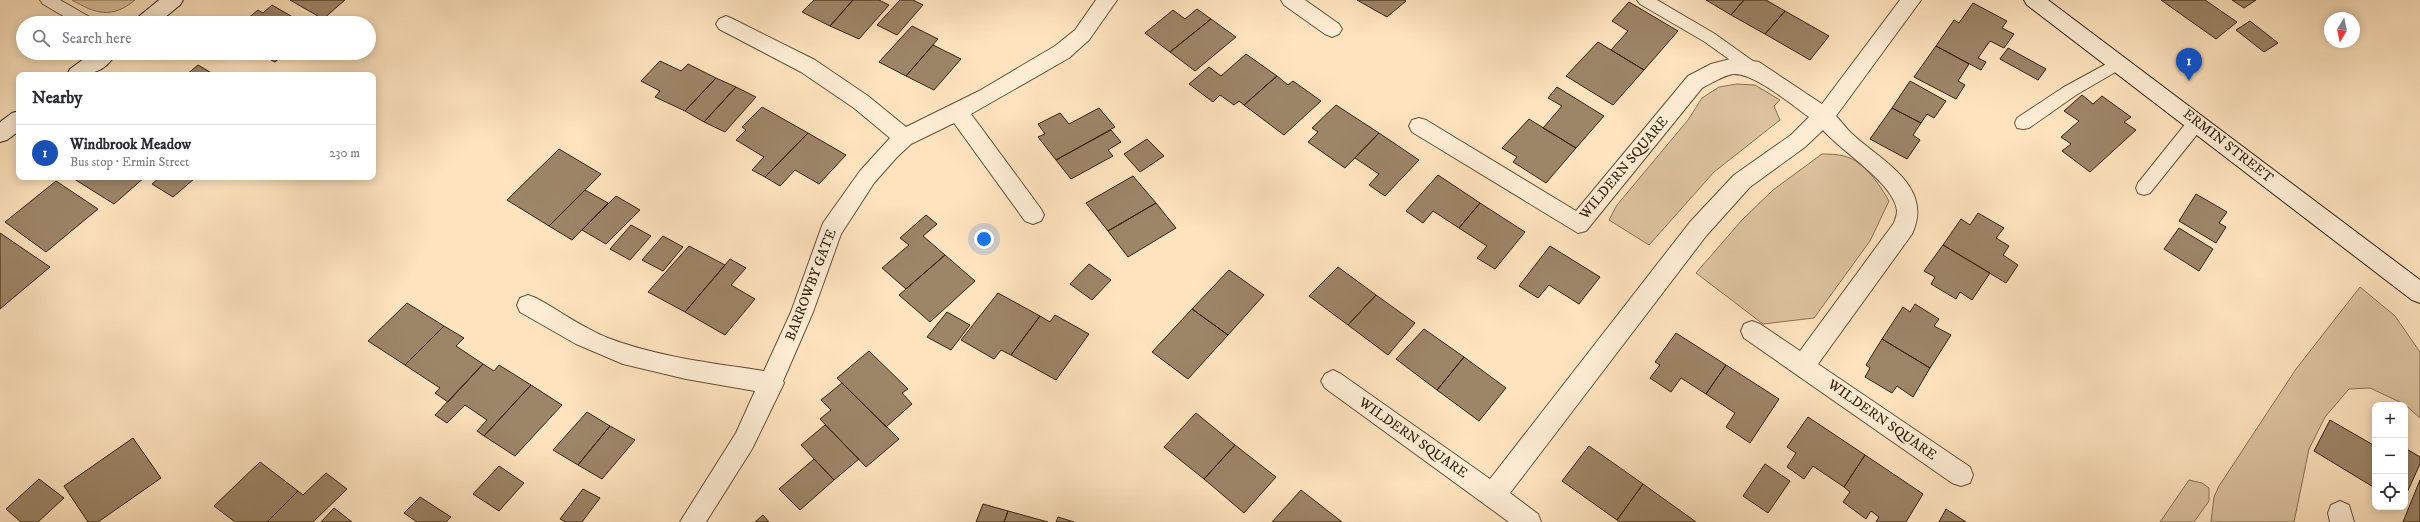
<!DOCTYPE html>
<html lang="en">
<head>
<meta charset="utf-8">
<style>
  :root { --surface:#fff; --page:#f7f7f7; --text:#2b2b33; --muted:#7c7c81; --line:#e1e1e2; --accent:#8f2418 }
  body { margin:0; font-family:"IM FELL DW Pica",serif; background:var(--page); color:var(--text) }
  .controls { position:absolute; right:12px; bottom:12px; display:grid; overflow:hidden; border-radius:8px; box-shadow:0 2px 10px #0003 }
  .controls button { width:36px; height:36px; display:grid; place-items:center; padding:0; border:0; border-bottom:1px solid var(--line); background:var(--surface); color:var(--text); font:20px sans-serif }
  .compass { position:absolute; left:2324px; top:12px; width:36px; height:36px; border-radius:50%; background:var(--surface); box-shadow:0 2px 10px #0003; rotate:190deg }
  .you { position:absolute; left:984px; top:239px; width:14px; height:14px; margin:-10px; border:3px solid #fff; border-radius:50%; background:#1a73e8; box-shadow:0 0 0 6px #1a73e833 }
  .badge { display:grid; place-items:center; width:26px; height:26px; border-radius:50%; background:var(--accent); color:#fff; font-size:13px; font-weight:700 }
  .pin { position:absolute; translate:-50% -33px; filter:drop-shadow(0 1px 2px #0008) }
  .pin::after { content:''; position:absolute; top:21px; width:14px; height:12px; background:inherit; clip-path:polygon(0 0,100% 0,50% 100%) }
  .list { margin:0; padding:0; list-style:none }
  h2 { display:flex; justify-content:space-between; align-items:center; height:52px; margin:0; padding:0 16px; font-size:17px }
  h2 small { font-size:13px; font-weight:400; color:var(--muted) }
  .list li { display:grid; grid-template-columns:26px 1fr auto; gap:12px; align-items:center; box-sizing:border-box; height:56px; padding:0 16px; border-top:1px solid var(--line) }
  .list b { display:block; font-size:15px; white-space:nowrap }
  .list p { margin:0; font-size:13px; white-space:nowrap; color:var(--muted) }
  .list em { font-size:13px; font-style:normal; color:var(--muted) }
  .icon { flex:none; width:22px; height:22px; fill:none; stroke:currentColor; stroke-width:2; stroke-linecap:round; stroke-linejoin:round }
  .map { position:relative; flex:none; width:2420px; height:522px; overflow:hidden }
  .search { position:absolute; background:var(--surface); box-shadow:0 2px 10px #0003; left:16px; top:16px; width:360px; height:44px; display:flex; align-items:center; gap:10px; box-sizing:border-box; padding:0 14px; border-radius:22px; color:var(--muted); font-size:15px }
  .panel { position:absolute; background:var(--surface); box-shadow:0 2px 10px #0003; left:16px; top:72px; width:360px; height:108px; border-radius:8px }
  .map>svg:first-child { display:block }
</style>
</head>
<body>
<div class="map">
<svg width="2420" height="522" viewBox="0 0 2420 522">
  <rect width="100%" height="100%" fill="#fee3be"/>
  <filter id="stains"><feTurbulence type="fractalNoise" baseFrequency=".005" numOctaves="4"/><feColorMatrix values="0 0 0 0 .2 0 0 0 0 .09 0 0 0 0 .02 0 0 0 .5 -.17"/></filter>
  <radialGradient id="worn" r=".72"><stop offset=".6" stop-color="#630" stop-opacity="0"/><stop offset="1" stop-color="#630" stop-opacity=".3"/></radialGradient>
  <path fill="#dcc29f" stroke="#887154" d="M72,0h63c-23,19 -39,14 -63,0z
    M1737,84l18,1 25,15 -6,6 6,14 -66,52 -65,73 -40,-25 8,-15 71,-85 14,-22 17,-11z
    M1822,154c7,0 15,0 22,2 20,5 36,29 45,45l-19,40 -56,77 -51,6 -67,-51 46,-53 31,-30z
    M2360,287l35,29 25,36v66l-16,-14 -34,-16 -21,1 -24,28 -16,32 -15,73h-83l3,-25 5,-11 77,-117z
    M2189,480l13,3 7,5v13l-15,21h-34z"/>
  <path fill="#9d8568" stroke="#34200a" d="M290,0h55l-22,19z
    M814,0h39l-23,26 -28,-14z
    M853,0h26l10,5 -30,34 -29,-13z
    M900,0h13l10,5 -26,30 -20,-10z
    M1357,0h47l2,1 -19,16z
    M1706,0h38l-13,15z
    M1744,0h22l19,11 -20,23 -34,-19z
    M2161,0h44l32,22 -21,17z
    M2232,0h24l-12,8z
    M1629,2l49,29 -34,39 -33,-20 17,-19 -16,-10z
    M1973,3l34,18 -5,7 12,6 -10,14 -14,-7 -12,17 8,4 -5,8 -45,-24 18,-26 5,3z
    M272,5l31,18h-61l16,-13 5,3z
    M1197,9l14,10 -41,33 -25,-19 28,-23 12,9z
    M1785,11l44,25 -19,24 -45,-26z
    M1211,19l25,18 -41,34 -25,-19z
    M2250,21l28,22 -14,9 -28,-22z
    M912,26l26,13 -32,37 -27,-14z
    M1598,42l46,28 -31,35 -47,-29z
    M933,45l28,14 -27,31 -28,-14z
    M1936,46l33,18 -11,17 7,4 -9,14 -42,-22z
    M2008,48l38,21 -8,11 -38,-21z
    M230,53h19l-7,6z
    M258,53h28l-11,9z
    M1246,54l31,22 -33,29 -5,-4 -5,4 -14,-10 -7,7 -24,-18 20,-17 12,9z
    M660,61l21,10 7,-7 28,14 -31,33 -30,-14 5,-6 -19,-10z
    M198,65l17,10h-29z
    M1277,76l11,9 5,-4 28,20 -37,34 -40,-30z
    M716,78l20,9 -32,35 -19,-11z
    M1910,81l36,20 -12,17 -7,-4 -6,9 -29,-15z
    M736,87l20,10 -31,35 -21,-10z
    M1557,87l47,29 -28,32 -33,-20 19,-22 -14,-8z
    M2082,95l11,9 9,-8 29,21 -7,5 12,8 -46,42 -28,-21 9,-7 -10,-7 18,-16 -15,-10z
    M1336,105l43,28 -34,35 -37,-26 10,-10 -6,-4z
    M762,107l46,26 -43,44 -13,-7 12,-13 -28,-17 10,-10 -4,-3z
    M1099,108l16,19 -59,33 -18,-23 7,-3 -7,-10 22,-11 9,11z
    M1892,108l29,15 -8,12 7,5 -13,19 -37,-20z
    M1529,119l47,29 -30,35 -33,-21 4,-5 -15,-9z
    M1111,130l10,12 -13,8 5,6 -42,23 -15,-19z
    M808,133l38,22 -27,29 -24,-14 -15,16 -15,-9z
    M1379,133l40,27 -34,36 -16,-11 10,-11 -24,-16z
    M1147,139l17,17 -24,16 -16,-18z
    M559,149l42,25 -52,52 -42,-26z
    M1438,175l42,28 -21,25 -26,-17 -10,12 -17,-12z
    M1133,176l23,27 -48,28 -22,-28z
    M71,177h74l-31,27z
    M160,177h31l3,2 -21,18 -21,-13z
    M56,181l42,28 -52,43 -41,-30z
    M585,190l23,13 -36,37 -23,-14z
    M2196,194l31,18 -8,11 7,4 -10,16 -37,-22z
    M616,196l24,14 -34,34 -24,-14z
    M1156,203l20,25 -48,29 -20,-26z
    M1480,203l45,29 -30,37 -18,-11 10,-12 -28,-18z
    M1978,213l26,15 -8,10 13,8 -6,9 15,10 -12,18 -63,-38 18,-26 9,6z
    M926,215l11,9 -14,12 22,19 -39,34 -24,-21 27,-23 -9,-7z
    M631,225l20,11 -21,24 -20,-11z
    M2179,228l34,21 -14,22 -35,-22z
    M0,233l50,34 -50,42z
    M663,236l20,11 -20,24 -21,-11z
    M1943,245l47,28 -18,27 -12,-8 -4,7 -25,-15 4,-7 -11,-6z
    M689,246l36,19 -40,47 -37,-20z
    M1550,246l50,31 -21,27 -30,-19 -11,13 -19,-12z
    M945,255l30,26 -45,41 -31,-27z
    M730,259l16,9 -15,17 24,14 -30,36 -40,-23z
    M1089,264l22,16 -19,20 -22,-16z
    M1338,267l38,28 -28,30 -39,-29z
    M1229,270l35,25 -36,40 -36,-26z
    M998,293l42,23 -29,39 -10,-5 -7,9 -33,-19z
    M1376,295l39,28 -27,32 -40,-30z
    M407,303l37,23 -39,39 -37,-24z
    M1915,304l24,15 -5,7 17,9 -21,33 -48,-29 21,-32 7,5z
    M1192,309l36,26 -40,44 -36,-27z
    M947,312l23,13 -19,25 -24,-13z
    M1055,315l34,19 -33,46 -45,-25 29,-39 10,6z
    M444,326l20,12 -8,8 27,18 -35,38 -13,-9 5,-5 -35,-23z
    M1424,329l40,28 -27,33 -41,-31z
    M1676,333l50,32 -20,29 -25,-16 -10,14 -21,-14 10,-13 -5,-3z
    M1882,339l48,29 -17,29 -16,-11 -5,7 -27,-16 5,-9 -4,-3z
    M869,351l39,38 -6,4 10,11 -26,23 -49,-49z
    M1464,357l42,31 -27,33 -42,-31z
    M483,364l11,7 5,-6 32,20 -47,51 -7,-5 10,-11 -22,-15 -18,18 -12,-8z
    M1726,365l53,34 -29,44 -24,-16 9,-14 -29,-19z
    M842,383l57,56 -33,28 -46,-48 11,-9 -10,-10z
    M531,385l31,20 -47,51 -31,-20z
    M587,412l23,14 -32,39 -25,-15z
    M1196,413l39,32 -31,34 -40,-32z
    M1808,417l57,38 -21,32 -31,-21 -9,13 -17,-12 9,-14 -9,-6z
    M2330,420l45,26v42l-61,-37z
    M825,425l34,34 -25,21 -33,-35z
    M610,426l25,14 -33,39 -24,-14z
    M133,438l28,40 -63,44h-10l-24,-36z
    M1235,445l41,32 -32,36 -40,-34z
    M1589,446l54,38 -26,36 -55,-39z
    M2405,448l15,9v7l-15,33z
    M1865,455l58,39 -17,28h-30l3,-5 -8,-6 -5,8 -23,-17 7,-10 -6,-5z
    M814,459l20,21 -34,30 -21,-21z
    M260,462l38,29 -31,31h-32l-21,-16z
    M1765,464l25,17 -22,32 -25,-17z
    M499,466l25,17 -25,28 -26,-17z
    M326,473l21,16 -34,33h-46l31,-31 5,4z
    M39,479l25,19 -26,24h-17l-15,-13z
    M2420,480v42h-17z
    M1643,484l53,38h-77l-2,-2z
    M583,489l17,9 -18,24h-16l-6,-3z
    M1301,490l41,32h-70z
    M420,497l31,20 -5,5h-29l-13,-9z
    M983,504l25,7 -4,11h-28z
    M334,508l18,14h-31z
    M1946,509l20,13h-27z
    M1008,511l40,11h-44z
    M763,515l6,7h-14z
    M1058,517l16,5h-18z"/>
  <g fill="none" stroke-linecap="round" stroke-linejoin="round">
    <defs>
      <path id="service" d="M40,0h20l33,19 3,4h-21l-32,-19z
        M1637,0h20l58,34 42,30 3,4 -3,4 -5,2 -5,-2 -42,-30 -65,-38z
        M2119,57l5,2 3,4 -3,4 -48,28 -47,33 -6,1 -6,-1 -2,-5 2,-5 47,-31z
        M2197,116l6,1 2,5 -2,5 -53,66 -6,2 -6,-2 -2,-5 2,-5 53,-66z"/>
      <path id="minor" d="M1096,0h21l-28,40 -20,18 -98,56 70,95 3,6 -3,6 -8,3 -8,-3 -71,-98 -43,21 -14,13 -23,26 -33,51 -28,78 -30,69 1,2 -32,66 -46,73h-26l56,-89 19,-42 -69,-12 -63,-15 -47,-20 -56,-32 -3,-7 3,-7 8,-3 8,3c24,13 47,30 72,40 50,19 104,25 156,33l27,-59 32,-89 37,-52 30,-33 -36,-30 -53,-36 -82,-43 -3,-5 3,-5 7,-3 7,3 82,41 53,36 38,31 73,-36 76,-45 20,-16z
        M1281,0h24l34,24 3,5 -3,5 -7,3 -7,-3 -41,-29z
        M1900,0h21l-85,116c5,5 9,11 14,16 29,28 85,53 62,102l-94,130 152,103 3,8 -3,8 -9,3 -9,-3 -208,-145 -3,-7 3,-7 8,-3 8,3 40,27 94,-128c1,-3 3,-8 3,-12 -2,-27 -55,-59 -74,-81l-18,17 -55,40 -44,49 -196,257 28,21 3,8h-32l-184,-134 -4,-7 4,-7 8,-4 8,4 149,105 200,-257 44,-47 57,-40 18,-18c-17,-12 -56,-45 -76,-43 -11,2 -21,9 -31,14l-116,143 -8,2 -166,-101 -3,-6 3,-6 7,-2 7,2 150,91 112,-135 23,-12 23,-6 25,4 63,42z
        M2340,501l9,4 5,17h-24l-2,-9 3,-8z"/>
      <path id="secondary" d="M159,0h24l-3,5 -22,18h-24l3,-5z
        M2024,0h24l372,280v23l-8,-3 -385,-295z
        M92,53h24c-11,21 -29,22 -49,22l3,-6z
        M19,111v20l-12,9 -7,2v-20l12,-9z"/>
    </defs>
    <use href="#service" stroke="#665137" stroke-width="2"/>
    <use href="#minor" stroke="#665137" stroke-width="2"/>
    <use href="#secondary" stroke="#34200a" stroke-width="2"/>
    <use href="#service" fill="#feedd5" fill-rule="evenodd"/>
    <use href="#minor" fill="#feedd5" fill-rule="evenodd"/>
    <use href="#secondary" fill="#feedd5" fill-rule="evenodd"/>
  </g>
  <g text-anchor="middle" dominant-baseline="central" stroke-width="4" stroke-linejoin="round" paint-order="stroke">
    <g font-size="14" fill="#34200a" stroke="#feedd5">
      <text transform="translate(2228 146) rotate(38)">ERMIN STREET</text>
      <text transform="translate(1624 168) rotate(-50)">WILDERN SQUARE</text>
      <text transform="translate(811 285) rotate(-69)">BARROWBY GATE</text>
      <text transform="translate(1882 420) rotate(35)">WILDERN SQUARE</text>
      <text transform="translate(1413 438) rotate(35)">WILDERN SQUARE</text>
    </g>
  </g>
  <rect width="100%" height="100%" filter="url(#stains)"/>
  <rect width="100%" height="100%" fill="url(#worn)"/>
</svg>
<div class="controls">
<button>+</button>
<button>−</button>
<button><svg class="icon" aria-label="locate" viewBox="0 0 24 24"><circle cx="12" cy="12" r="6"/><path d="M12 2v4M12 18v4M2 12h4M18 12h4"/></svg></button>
</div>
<svg class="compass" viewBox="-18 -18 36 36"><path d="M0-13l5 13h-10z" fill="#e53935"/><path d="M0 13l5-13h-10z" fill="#7c7c81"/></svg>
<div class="you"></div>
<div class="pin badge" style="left:2189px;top:81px;background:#1a4fb4">1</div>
<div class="search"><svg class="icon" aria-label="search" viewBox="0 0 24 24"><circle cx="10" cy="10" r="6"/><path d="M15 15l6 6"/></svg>Search here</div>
<section class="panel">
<h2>Nearby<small></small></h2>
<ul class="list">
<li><span class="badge" style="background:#1a4fb4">1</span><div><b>Windbrook Meadow</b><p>Bus stop · Ermin Street</p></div><em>230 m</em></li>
</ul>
</section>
</div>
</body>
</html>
